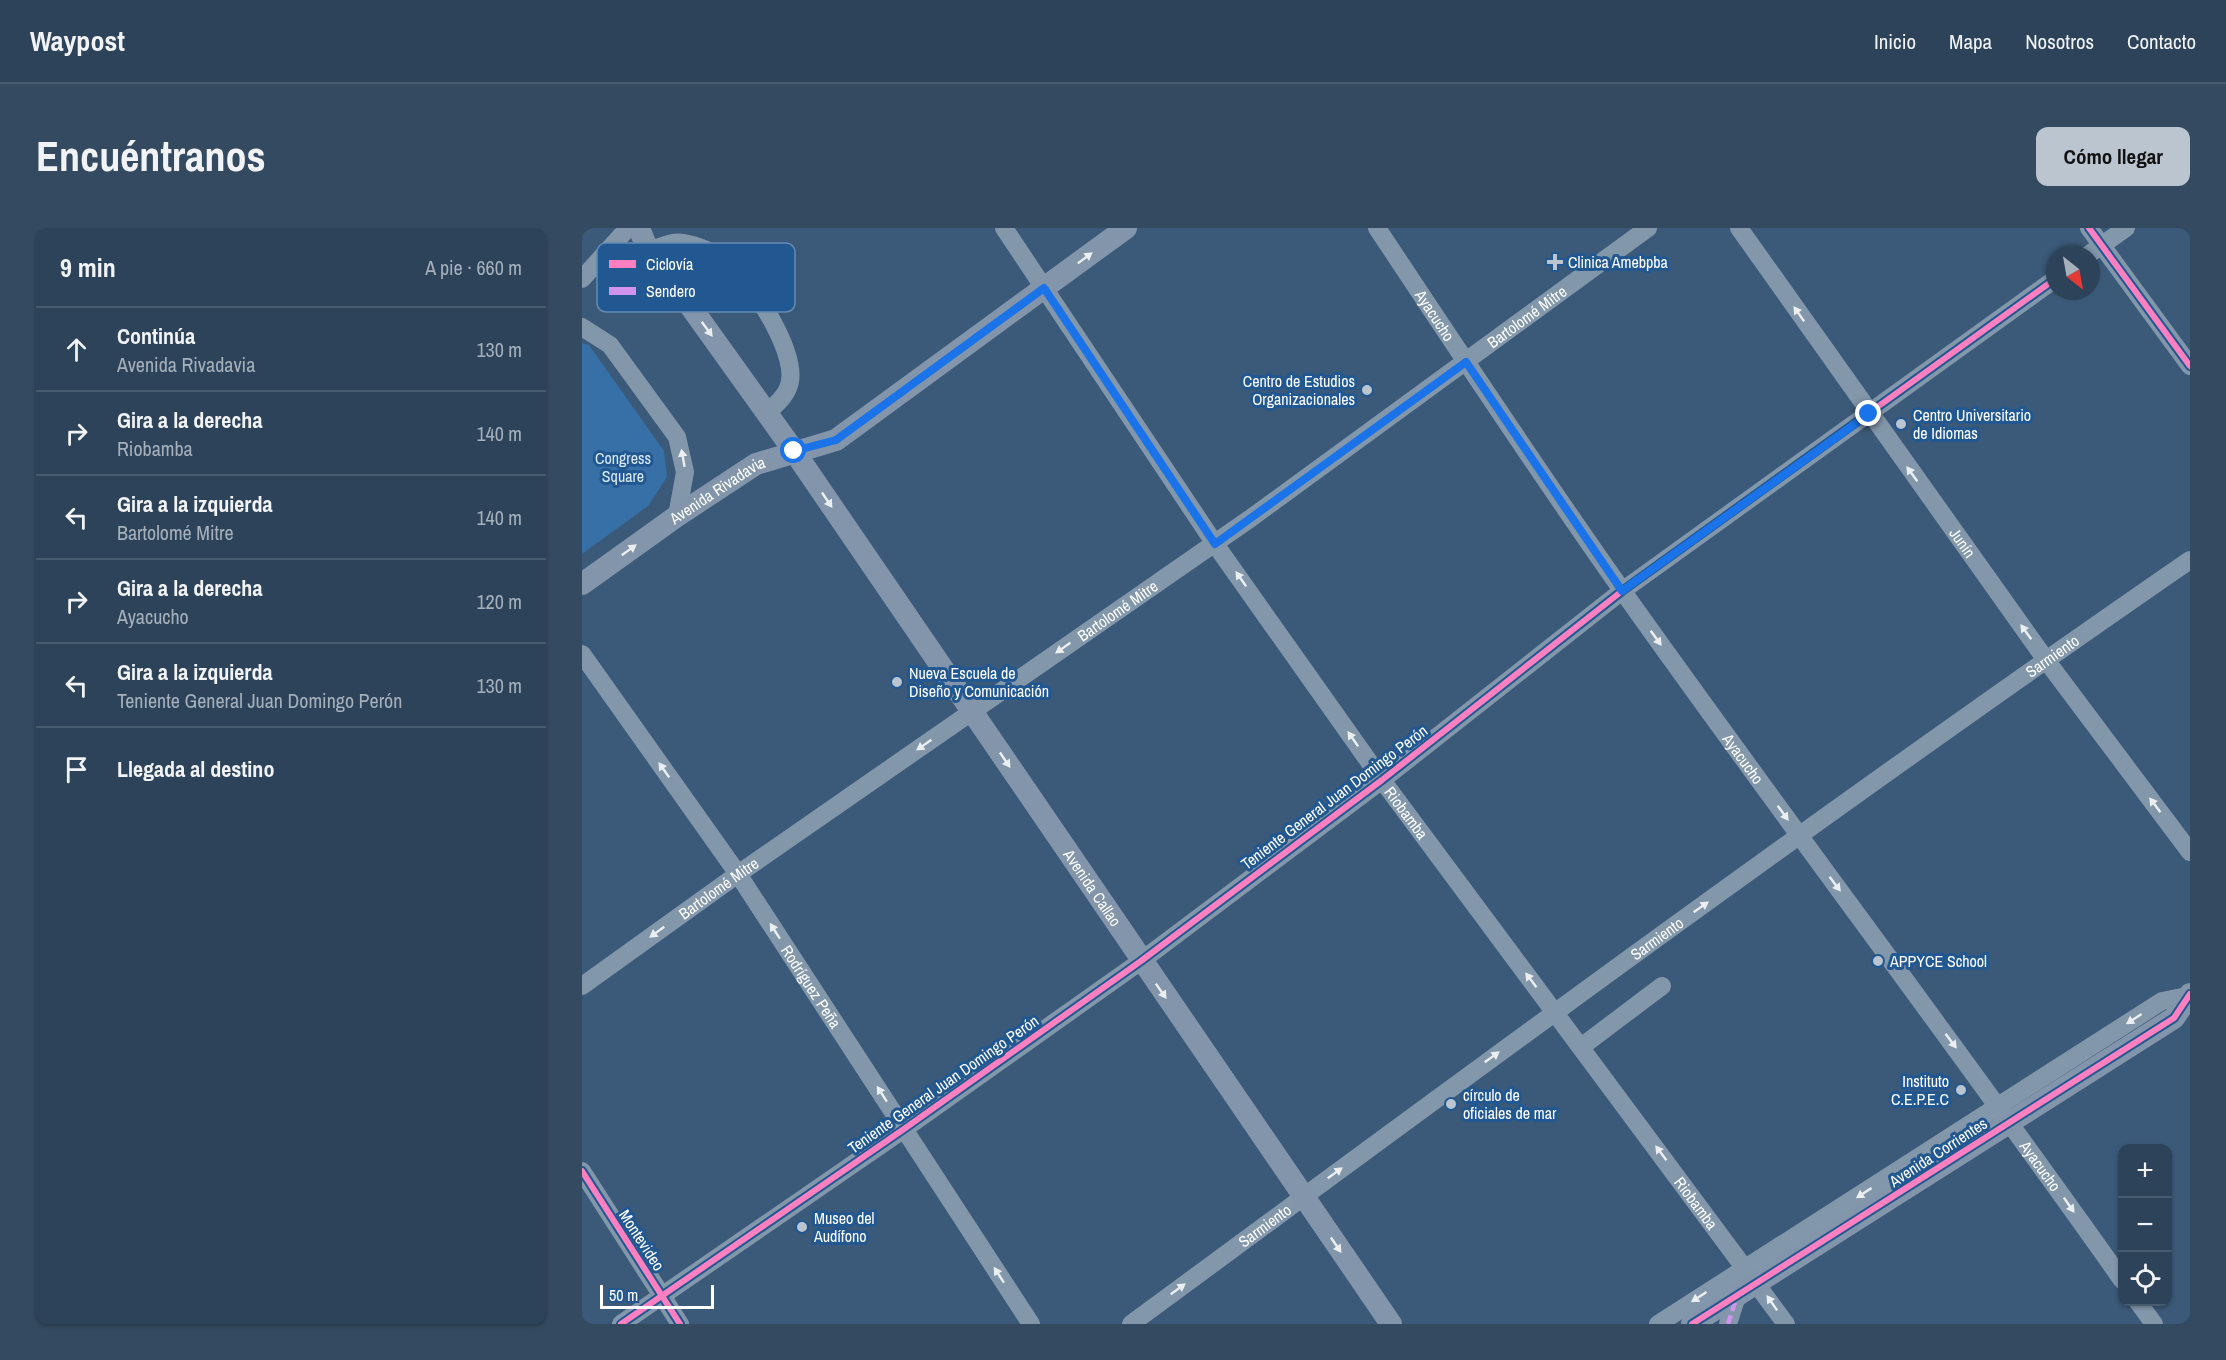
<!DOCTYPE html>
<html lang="es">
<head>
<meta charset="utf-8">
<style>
  :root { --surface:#2c435a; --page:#344a60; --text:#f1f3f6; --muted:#a6b0bb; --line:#485c70; --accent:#bac5d0 }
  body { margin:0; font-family:"Archivo Narrow",sans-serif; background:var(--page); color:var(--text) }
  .controls { position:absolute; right:18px; bottom:18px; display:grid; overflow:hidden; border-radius:12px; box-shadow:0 2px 4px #0004 }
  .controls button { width:54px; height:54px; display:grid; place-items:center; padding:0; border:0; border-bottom:2px solid var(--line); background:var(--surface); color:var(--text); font:30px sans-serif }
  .compass { position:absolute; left:1464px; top:18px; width:54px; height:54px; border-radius:50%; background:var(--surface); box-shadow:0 2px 4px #0004; rotate:149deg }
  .scale { position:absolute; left:18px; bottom:15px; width:114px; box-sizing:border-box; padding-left:6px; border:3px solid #fff; border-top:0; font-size:16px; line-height:21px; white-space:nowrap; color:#fff; -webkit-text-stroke:4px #225891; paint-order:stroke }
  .stop { position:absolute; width:18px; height:18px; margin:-14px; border:4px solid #1a73e8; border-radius:50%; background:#fff }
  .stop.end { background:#1a73e8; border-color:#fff; box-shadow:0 2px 6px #0008 }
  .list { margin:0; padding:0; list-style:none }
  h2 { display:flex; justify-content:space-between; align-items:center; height:78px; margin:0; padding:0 24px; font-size:26px }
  h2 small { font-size:20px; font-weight:400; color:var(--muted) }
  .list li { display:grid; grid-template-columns:39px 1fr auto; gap:18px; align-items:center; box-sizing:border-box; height:84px; padding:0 24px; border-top:2px solid var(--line) }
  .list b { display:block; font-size:22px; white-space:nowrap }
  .list p { margin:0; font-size:20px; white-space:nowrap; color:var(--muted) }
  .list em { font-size:20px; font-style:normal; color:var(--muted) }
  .icon { flex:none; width:33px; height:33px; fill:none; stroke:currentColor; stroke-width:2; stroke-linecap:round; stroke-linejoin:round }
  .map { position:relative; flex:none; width:1608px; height:1096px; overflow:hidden; border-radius:12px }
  header { display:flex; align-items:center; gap:36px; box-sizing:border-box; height:84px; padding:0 30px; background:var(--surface); border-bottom:2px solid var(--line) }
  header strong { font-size:28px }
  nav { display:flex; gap:33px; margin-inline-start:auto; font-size:21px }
  .intro { display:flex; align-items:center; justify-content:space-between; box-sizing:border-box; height:144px; padding:0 36px }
  h1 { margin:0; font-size:42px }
  .button { padding:15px 27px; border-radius:12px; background:var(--accent); color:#111; font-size:21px; font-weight:700 }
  main { display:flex; gap:36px; padding:0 36px }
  aside { flex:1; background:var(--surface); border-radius:12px; box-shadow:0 2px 4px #0004 }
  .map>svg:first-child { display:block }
</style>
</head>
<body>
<header>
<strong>Waypost</strong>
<nav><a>Inicio</a><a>Mapa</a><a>Nosotros</a><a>Contacto</a></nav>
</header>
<div class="intro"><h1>Encuéntranos</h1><a class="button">Cómo llegar</a></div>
<main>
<aside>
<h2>9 min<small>A pie · 660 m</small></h2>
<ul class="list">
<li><svg class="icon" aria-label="ahead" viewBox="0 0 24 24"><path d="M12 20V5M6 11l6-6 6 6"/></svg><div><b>Continúa</b><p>Avenida Rivadavia</p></div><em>130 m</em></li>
<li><svg class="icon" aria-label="right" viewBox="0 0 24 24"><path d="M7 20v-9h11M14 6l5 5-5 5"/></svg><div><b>Gira a la derecha</b><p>Riobamba</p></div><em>140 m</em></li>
<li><svg class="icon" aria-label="left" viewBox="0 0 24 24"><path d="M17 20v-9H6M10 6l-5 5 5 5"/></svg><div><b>Gira a la izquierda</b><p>Bartolomé Mitre</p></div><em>140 m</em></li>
<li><svg class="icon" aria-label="right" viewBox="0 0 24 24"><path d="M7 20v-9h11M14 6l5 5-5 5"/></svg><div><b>Gira a la derecha</b><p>Ayacucho</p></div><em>120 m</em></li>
<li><svg class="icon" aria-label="left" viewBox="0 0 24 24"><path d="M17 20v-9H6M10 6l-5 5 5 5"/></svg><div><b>Gira a la izquierda</b><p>Teniente General Juan Domingo Perón</p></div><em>130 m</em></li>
<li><svg class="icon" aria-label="arrive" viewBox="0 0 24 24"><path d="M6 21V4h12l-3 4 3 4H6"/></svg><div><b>Llegada al destino</b></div></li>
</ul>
</aside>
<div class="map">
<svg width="1608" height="1096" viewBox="0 0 1608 1096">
  <rect width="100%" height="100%" fill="#3b5978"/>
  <path fill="#376fa7" d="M0,115l7,2 75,106 3,26 -19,29 -66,48z"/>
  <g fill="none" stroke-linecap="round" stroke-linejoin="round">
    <g stroke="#8397ab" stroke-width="18">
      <path id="s1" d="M422,0l211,316 167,236 404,544"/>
      <path id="s2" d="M795,0c81,122 162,245 247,365 164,231 335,456 498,687"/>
      <path id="s3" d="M1157,0l307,432 144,192"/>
      <path d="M1507,0l101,138"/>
      <path d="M69,22c10,-3 21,-9 32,-7 14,2 35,11 46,20 23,19 73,95 59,125 -3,9 -14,18 -21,25"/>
      <path d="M1506,27l38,-27"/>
      <path d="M0,51l46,-51"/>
      <path d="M0,99l28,18 67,92 8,35 -8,44"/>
      <path id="s4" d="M0,426l156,220 293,450"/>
      <path id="s5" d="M0,758l156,-112 513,-356 397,-290"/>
      <path d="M999,819l81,-61"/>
      <path d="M0,943l98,153"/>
      <path d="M1556,1074l16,22"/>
      <path d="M39,1096l283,-195 237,-168 241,-181 240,-189 433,-312"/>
      <path id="s6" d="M549,1096c350,-258 701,-517 1059,-764"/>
      <path d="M1076,1096l504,-323 25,-5"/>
      <path d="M1146,1096l9,-28"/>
    </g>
    <g stroke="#8295aa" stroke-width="22">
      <path id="s7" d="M57,0l6,15 149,208 597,873"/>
      <path id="s8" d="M0,356l95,-68 79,-52 80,-24 290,-212"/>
      <path d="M1110,1096l482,-306 16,-24"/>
    </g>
    <path stroke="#d193ec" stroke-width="4.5" stroke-dasharray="9 4.5" stroke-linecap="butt" d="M1146,1096l9,-28"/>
    <defs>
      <path id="cycleway" d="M1507,0l101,138
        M0,943l98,153
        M39,1096l283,-195 237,-168 241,-181 240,-189 433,-312
        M1110,1096l482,-306 16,-24"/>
    </defs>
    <use href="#cycleway" stroke="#225891" stroke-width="10"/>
    <use href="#cycleway" stroke="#ff80c0" stroke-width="6"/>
  </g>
  <defs><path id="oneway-solid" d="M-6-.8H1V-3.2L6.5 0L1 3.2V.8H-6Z" transform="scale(1.5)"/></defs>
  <g fill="#eceff2">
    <use href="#oneway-solid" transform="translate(503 30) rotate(-37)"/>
    <use href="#oneway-solid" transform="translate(1217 86) rotate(-125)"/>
    <use href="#oneway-solid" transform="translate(125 101) rotate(54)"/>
    <use href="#oneway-solid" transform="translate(101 230) rotate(-100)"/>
    <use href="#oneway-solid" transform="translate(1330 246) rotate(-126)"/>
    <use href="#oneway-solid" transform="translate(245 272) rotate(56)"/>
    <use href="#oneway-solid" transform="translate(47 322) rotate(-36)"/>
    <use href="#oneway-solid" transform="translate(659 351) rotate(-125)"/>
    <use href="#oneway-solid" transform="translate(1444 404) rotate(-126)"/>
    <use href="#oneway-solid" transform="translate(1074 410) rotate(54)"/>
    <use href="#oneway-solid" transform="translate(481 420) rotate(145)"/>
    <use href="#oneway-solid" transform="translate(771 511) rotate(-125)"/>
    <use href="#oneway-solid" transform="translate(342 517) rotate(145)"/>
    <use href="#oneway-solid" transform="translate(423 532) rotate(56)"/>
    <use href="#oneway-solid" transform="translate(82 542) rotate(-125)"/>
    <use href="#oneway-solid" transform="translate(1573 577) rotate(-127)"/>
    <use href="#oneway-solid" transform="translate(1201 585) rotate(54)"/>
    <use href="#oneway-solid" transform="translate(1253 656) rotate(53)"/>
    <use href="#oneway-solid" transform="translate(1119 679) rotate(-35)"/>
    <use href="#oneway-solid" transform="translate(193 703) rotate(-123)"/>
    <use href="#oneway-solid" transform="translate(75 704) rotate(144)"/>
    <use href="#oneway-solid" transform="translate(949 752) rotate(-127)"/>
    <use href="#oneway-solid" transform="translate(579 763) rotate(55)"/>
    <use href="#oneway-solid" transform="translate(1552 791) rotate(147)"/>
    <use href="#oneway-solid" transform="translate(1369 813) rotate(53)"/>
    <use href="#oneway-solid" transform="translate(910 829) rotate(-36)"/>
    <use href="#oneway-solid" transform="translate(300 866) rotate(-123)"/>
    <use href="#oneway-solid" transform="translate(1079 925) rotate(-127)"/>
    <use href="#oneway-solid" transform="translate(753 945) rotate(-36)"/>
    <use href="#oneway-solid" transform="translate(1282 965) rotate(147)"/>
    <use href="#oneway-solid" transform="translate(1487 977) rotate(55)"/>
    <use href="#oneway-solid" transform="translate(754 1017) rotate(56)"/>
    <use href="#oneway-solid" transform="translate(417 1047) rotate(-123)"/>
    <use href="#oneway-solid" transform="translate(596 1061) rotate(-36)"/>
    <use href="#oneway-solid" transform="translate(1117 1069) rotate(147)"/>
    <use href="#oneway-solid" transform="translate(1190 1075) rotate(-125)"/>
  </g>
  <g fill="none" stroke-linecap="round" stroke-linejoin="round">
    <path stroke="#1a73e8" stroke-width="8" d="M212,223l42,-11 208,-152 171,256 251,-182 156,229 247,-177"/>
  </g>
  <g fill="#bac5d0" stroke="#225891" stroke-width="2">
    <path d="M970 25h6v6h6v6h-6v6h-6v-6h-6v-6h6z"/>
    <circle cx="785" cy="162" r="6"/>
    <circle cx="1319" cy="196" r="6"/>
    <circle cx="315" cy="454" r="6"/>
    <circle cx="1296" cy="733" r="6"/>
    <circle cx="1379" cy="862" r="6"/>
    <circle cx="869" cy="876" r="6"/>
    <circle cx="220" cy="999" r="6"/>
  </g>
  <g text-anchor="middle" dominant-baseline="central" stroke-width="6" stroke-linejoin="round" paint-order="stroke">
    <g font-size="16" fill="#fff" stroke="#225891" text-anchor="start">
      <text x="986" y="34">Clinica Amebpba</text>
      <text x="773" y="153" text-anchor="end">Centro de Estudios<tspan x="773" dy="18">Organizacionales</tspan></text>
      <text x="1331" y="187">Centro Universitario<tspan x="1331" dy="18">de Idiomas</tspan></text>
      <text x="327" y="445">Nueva Escuela de<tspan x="327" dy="18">Diseño y Comunicación</tspan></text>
      <text x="1308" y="733">APPYCE School</text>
      <text x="1367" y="853" text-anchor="end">Instituto<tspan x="1367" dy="18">C.E.P.E.C</tspan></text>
      <text x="881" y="867">círculo de<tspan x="881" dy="18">oficiales de mar</tspan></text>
      <text x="232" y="990">Museo del<tspan x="232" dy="18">Audífono</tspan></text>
    </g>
    <g font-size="16" fill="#fff" stroke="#225891">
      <text stroke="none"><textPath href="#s2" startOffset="105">Ayacucho</textPath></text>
      <text stroke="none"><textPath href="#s5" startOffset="1158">Bartolomé Mitre</textPath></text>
      <text stroke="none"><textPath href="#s8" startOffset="165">Avenida Rivadavia</textPath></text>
      <text stroke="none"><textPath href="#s3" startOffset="386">Junín</textPath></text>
      <text stroke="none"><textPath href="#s5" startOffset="654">Bartolomé Mitre</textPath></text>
      <text stroke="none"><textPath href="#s6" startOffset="1138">Sarmiento</textPath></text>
      <text stroke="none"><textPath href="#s2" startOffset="645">Ayacucho</textPath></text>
      <text transform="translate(752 569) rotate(-37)">Teniente General Juan Domingo Perón</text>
      <text stroke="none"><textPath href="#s1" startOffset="710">Riobamba</textPath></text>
      <text stroke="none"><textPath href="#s5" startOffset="168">Bartolomé Mitre</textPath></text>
      <text stroke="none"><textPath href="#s7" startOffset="801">Avenida Callao</textPath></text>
      <text stroke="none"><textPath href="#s6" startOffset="652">Sarmiento</textPath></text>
      <text stroke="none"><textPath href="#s4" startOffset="404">Rodríguez Peña</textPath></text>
      <text transform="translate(361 856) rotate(-35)">Teniente General Juan Domingo Perón</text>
      <text transform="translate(1356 924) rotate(-33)">Avenida Corrientes</text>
      <text stroke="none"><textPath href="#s2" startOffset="1149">Ayacucho</textPath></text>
      <text stroke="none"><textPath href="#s1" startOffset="1196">Riobamba</textPath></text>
      <text stroke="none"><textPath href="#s6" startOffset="166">Sarmiento</textPath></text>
      <text transform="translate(60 1012) rotate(57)">Montevideo</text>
    </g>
    <g font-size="16" fill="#d9e9f9" stroke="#225891">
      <text x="41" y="230">Congress<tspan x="41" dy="18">Square</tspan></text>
    </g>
  </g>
  <rect x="15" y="15" width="198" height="69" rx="9" fill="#225891" stroke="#648ab2" stroke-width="1.5"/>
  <rect x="27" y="32" width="27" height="8" fill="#ff80c0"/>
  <rect x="27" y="59" width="27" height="8" fill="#d193ec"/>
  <g font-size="16" fill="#fff">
    <text x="64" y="42">Ciclovía</text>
    <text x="64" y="69">Sendero</text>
  </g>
</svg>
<div class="controls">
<button>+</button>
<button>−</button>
<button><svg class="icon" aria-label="locate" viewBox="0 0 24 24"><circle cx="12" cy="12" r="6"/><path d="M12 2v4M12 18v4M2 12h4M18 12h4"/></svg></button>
</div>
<svg class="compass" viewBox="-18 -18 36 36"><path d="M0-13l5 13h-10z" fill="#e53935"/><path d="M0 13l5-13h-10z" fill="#a6b0bb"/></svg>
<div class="scale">50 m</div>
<div class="stop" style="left:212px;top:223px"></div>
<div class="stop end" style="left:1287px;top:186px"></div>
</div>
</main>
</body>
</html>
